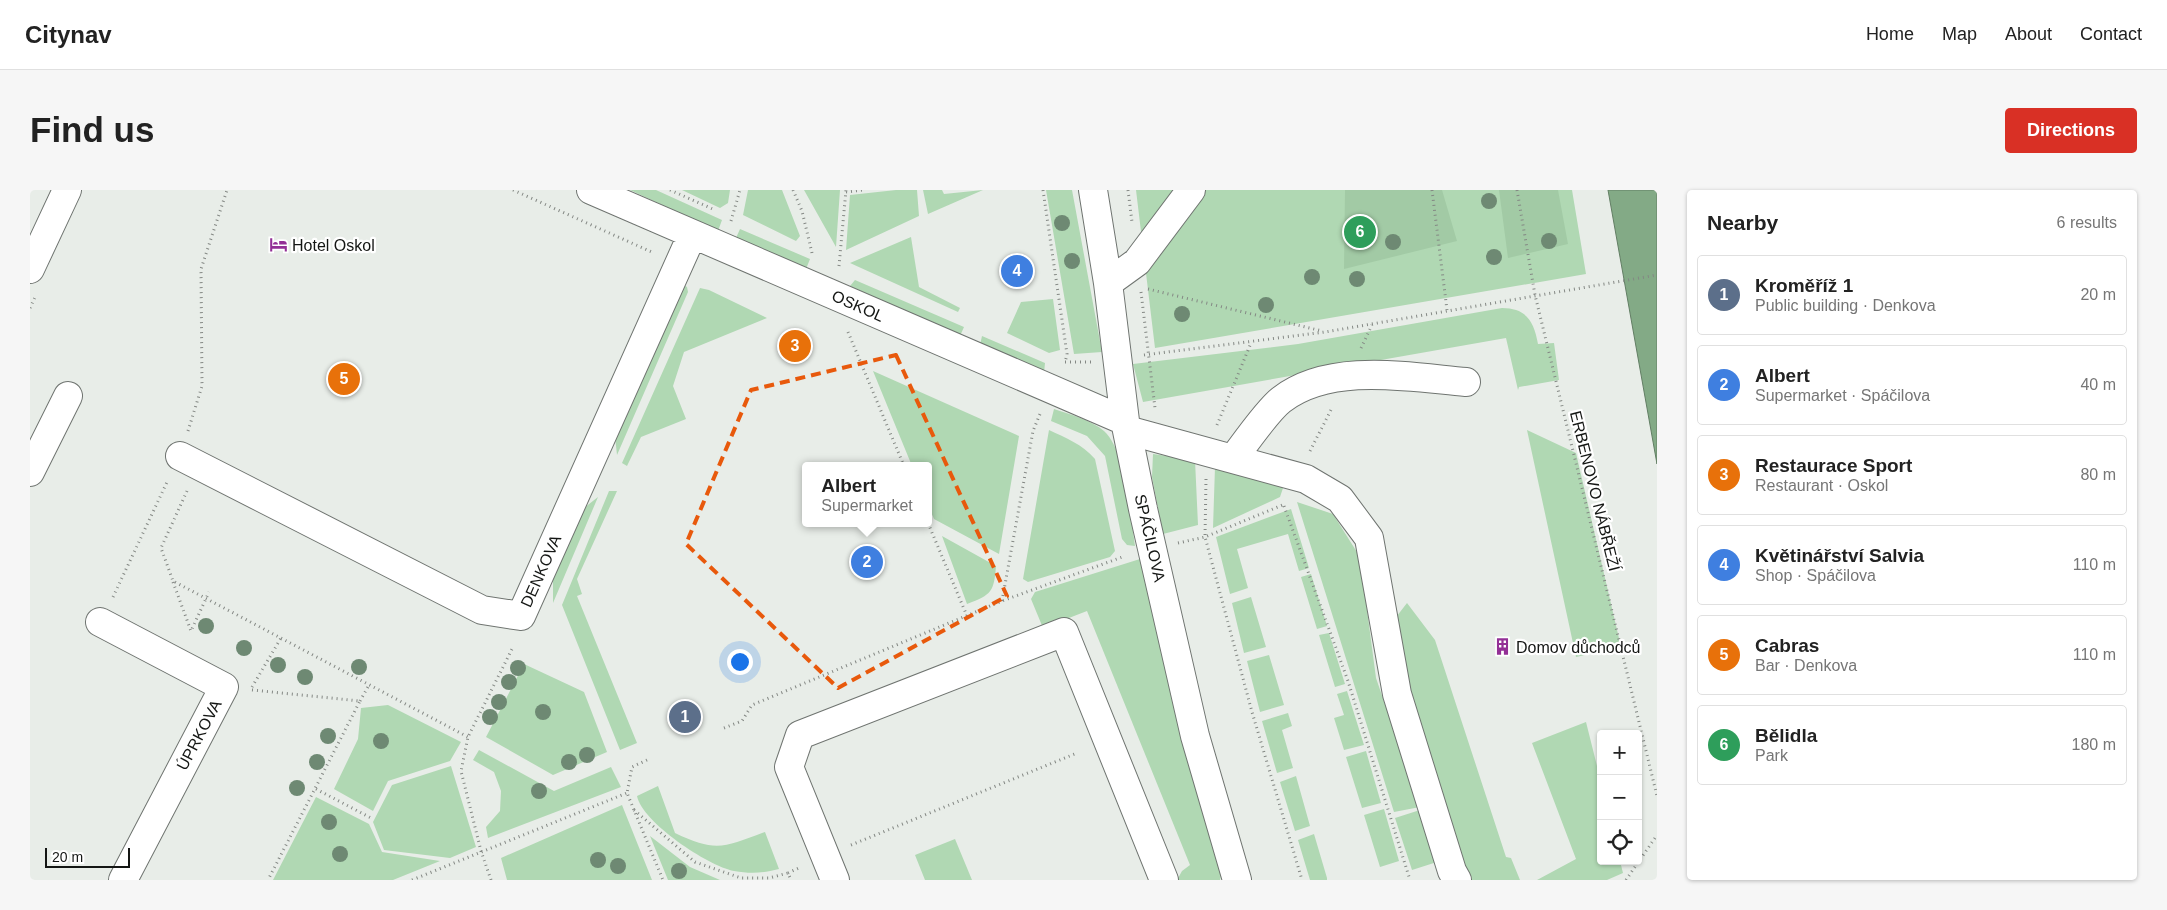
<!DOCTYPE html>
<html lang="en">
<head>
<meta charset="utf-8">
<style>
  :root { --surface:#fff; --page:#f6f6f6; --text:#222; --muted:#767676; --line:#e0e0e0; --accent:#d93025 }
  body { margin:0; font-family:Helvetica,sans-serif; background:var(--page); color:var(--text) }
  .controls { position:absolute; right:15px; bottom:15px; display:grid; overflow:hidden; border-radius:5px; box-shadow:0 1px 4px #0004 }
  .controls button { width:45px; height:45px; display:grid; place-items:center; padding:0; border:0; border-bottom:1px solid var(--line); background:var(--surface); color:var(--text); font:25px sans-serif }
  .scale { position:absolute; left:15px; bottom:12px; width:85px; box-sizing:border-box; padding-left:5px; border:2px solid #141614; border-top:0; font-size:14px; line-height:18px; white-space:nowrap; color:#141614; -webkit-text-stroke:4px #fff; paint-order:stroke }
  .you { position:absolute; left:709px; top:471px; width:18px; height:18px; margin:-12px; border:4px solid #fff; border-radius:50%; background:#1a73e8; box-shadow:0 0 0 8px #1a73e833 }
  .badge { display:grid; place-items:center; width:32px; height:32px; border-radius:50%; background:var(--accent); color:#fff; font-size:16px; font-weight:700 }
  .pin { position:absolute; translate:-50% -50%; border:2px solid #fff; box-shadow:0 1px 5px #0006 }
  .popup { position:absolute; left:772px; top:272px; width:130px; height:65px; box-sizing:border-box; display:grid; place-content:center; border-radius:5px; background:var(--surface); filter:drop-shadow(0 1px 4px #0005); font-size:16px; white-space:nowrap; color:var(--muted) }
  .popup b { font-size:19px; color:var(--text) }
  .popup::after { content:''; position:absolute; left:50%; top:100%; margin-left:-10px; border:10px solid transparent; border-top-color:var(--surface) }
  .list { margin:0; padding:0; list-style:none }
  h2 { display:flex; justify-content:space-between; align-items:center; height:65px; margin:0; padding:0 20px; font-size:21px }
  h2 small { font-size:16px; font-weight:400; color:var(--muted) }
  .list li { display:grid; grid-template-columns:32px 1fr auto; gap:15px; align-items:center; box-sizing:border-box; height:80px; margin:0 10px 10px; padding:0 10px; border:1px solid var(--line); border-radius:5px }
  .list b { display:block; font-size:19px; white-space:nowrap }
  .list p { margin:0; font-size:16px; white-space:nowrap; color:var(--muted) }
  .list em { font-size:16px; font-style:normal; color:var(--muted) }
  .icon { flex:none; width:28px; height:28px; fill:none; stroke:currentColor; stroke-width:2; stroke-linecap:round; stroke-linejoin:round }
  .map { position:relative; flex:none; width:1627px; height:690px; overflow:hidden; border-radius:5px }
  header { display:flex; align-items:center; gap:30px; box-sizing:border-box; height:70px; padding:0 25px; background:var(--surface); border-bottom:1px solid var(--line) }
  header strong { font-size:24px }
  nav { display:flex; gap:28px; margin-inline-start:auto; font-size:18px }
  .intro { display:flex; align-items:center; justify-content:space-between; box-sizing:border-box; height:120px; padding:0 30px }
  h1 { margin:0; font-size:35px }
  .button { padding:12px 22px; border-radius:5px; background:var(--accent); color:#fff; font-size:18px; font-weight:700 }
  main { display:flex; gap:30px; padding:0 30px }
  aside { flex:1; background:var(--surface); border-radius:5px; box-shadow:0 1px 4px #0004 }
  .map>svg:first-child { display:block }
</style>
</head>
<body>
<header>
<strong>Citynav</strong>
<nav><a>Home</a><a>Map</a><a>About</a><a>Contact</a></nav>
</header>
<div class="intro"><h1>Find us</h1><a class="button">Directions</a></div>
<main>
<div class="map">
<svg width="1627" height="690" viewBox="0 0 1627 690">
  <rect width="100%" height="100%" fill="#e8ede8"/>
  <path fill="#b0d8b3" d="M600,0h26l66,30 -4,11z
    M652,0h48l-2,13 -8,5z
    M718,0h34l18,46 -4,5 -53,-26z
    M774,0h36l-4,57z
    M866,0h21l2,26 -73,34 4,-55z
    M893,0h19l2,4 39,-4 -55,24z
    M1016,0h26l30,162 -28,2z
    M1106,0h436l14,84 -431,74z
    M710,39l70,30 -4,10 -70,-31z
    M881,47l8,50 41,21 -2,4 -108,-49z
    M825,90l109,47 -4,9 -110,-50z
    M652,94l5,3 1,5 -71,163 -2,-19z
    M670,98l9,2 58,28 -83,34 -11,34 13,33 -45,18 -14,29 -5,-3z
    M1023,109l7,51 -11,3 -42,-20 14,-31z
    M1472,118c24,0 32,13 36,36l16,-1 5,37 -40,7 -1,3 -12,-52 -363,64 -10,-38 165,-20z
    M952,146l63,27 -1,10 -64,-28z
    M843,181l146,65 -20,118 -65,-35 -6,-14v-39h-16z
    M1024,219c15,5 37,11 50,22 22,20 27,86 31,115l-8,-1 -5,-6 -17,-83 -18,-20 -36,-15z
    M1019,240c17,8 33,14 46,29l20,92 -5,6 -82,25 -5,-3z
    M1497,240l49,23 45,194 -45,10z
    M1123,264l42,6 3,65 -35,9 -11,-57z
    M1185,277l69,18 -4,12 -67,31z
    M579,301h8l-40,88 5,15 -5,2 60,147 -17,7 -58,-145z
    M568,307l-45,106v-26l31,-69z
    M1267,312l36,12 27,43 16,121 44,129 -26,5z
    M1261,319l18,59 -10,3 -11,-37 -51,15 11,39 -18,6 -14,-57z
    M912,346l54,30c-2,25 -4,29 -29,38z
    M1110,369l25,108 57,204 -2,9h-43l5,-9 8,-6 -103,-254 -44,17 -12,-29 4,-7z
    M1281,384l16,52 -10,3 -16,-52z
    M1221,407l15,50 -22,6 -12,-50z
    M1377,413l28,37 71,217 5,1 9,22h-48l-16,-35 -66,-220z
    M1299,443l16,51 -10,3 -16,-52z
    M1239,465l15,50 -24,7 -13,-51z
    M494,474l60,28 23,60 -54,23 -67,-38z
    M1317,501l17,54 -20,5 -10,-32 10,-3 -7,-21z
    M358,515l73,37 -11,19 -62,20 -15,30 -39,-22 24,-50 3,-31z
    M1258,523l4,13 -10,4 11,38 -16,5 -15,-52z
    M1556,532l15,60v79h19l3,12 -16,7h-70l39,-21 -44,-116z
    M449,560l75,41 57,-24 10,20 -133,51 -2,-11 14,-16 1,-20 -7,-19 -21,-12z
    M1336,561l15,52 -19,5 -16,-51z
    M421,576l25,81 -26,11 -66,-8 -11,-28 19,-37z
    M1266,586l14,50 -15,5 -15,-49z
    M628,596l17,47c42,20 49,14 90,-1l14,37c-16,4 -28,5 -45,2 -26,-5 -92,-49 -97,-75z
    M286,607l53,27 13,28 58,9 -47,19h-120z
    M592,615l30,75h-145l-6,-22z
    M1354,619l15,52 -19,6 -16,-52z
    M1390,620l17,52 -25,8 -17,-52z
    M1284,644l13,44v2h-17l-12,-40z
    M620,646l40,31 30,13h-52z
    M925,649l17,41h-47l-10,-25z"/>
  <path fill="#a2caa5" d="M1315,0h97l15,51 -113,28z
    M1469,0h59l10,54 -60,14z"/>
  <path fill="#83aa86" stroke="#627e64" d="M1578,0h49v274z"/>
  <g fill="none" stroke-linecap="round" stroke-linejoin="round">
    <defs>
      <path id="minor" d="M561,0l534,231
        M1063,0l15,93 17,138 18,88 52,227 42,144
        M0,79l37,-79
        M1078,93l29,-21 54,-72
        M1097,240l179,49 34,20 29,39 28,156 55,177 5,9
        M150,266l302,154 39,6 171,-381
        M1203,269c12,-16 34,-48 48,-59 49,-38 128,-23 185,-18
        M0,282l38,-76
        M70,432l124,65 -101,193
        M805,690l-46,-113 11,-32 264,-103 100,248"/>
    </defs>
    <use href="#minor" stroke="#6f7470" stroke-width="30"/>
    <path stroke="#848884" stroke-width="3" stroke-dasharray="1 4" stroke-linecap="butt" d="M483,0l141,63
      M640,0l45,20
      M763,0l9,21 10,42
      M1013,0l24,164 -2,9
      M1098,0l4,32
      M1402,0l15,120
      M1487,0l18,105 122,501
      M816,2l17,-2
      M701,31l9,-31
      M809,76l7,-76
      M1118,99l174,42
      M1111,102l14,116
      M0,118l6,-13
      M818,142l56,134
      M1331,158l11,-23
      M1114,165l181,-23 332,-57
      M1035,172h26
      M1187,235l34,-82
      M158,241l14,-45 -1,-117 26,-79
      M1280,261l22,-43
      M1176,289l-1,58 47,175 50,168
      M157,301l-26,57 12,33 295,156
      M1254,316l64,175 62,199
      M898,333l39,93
      M1148,353l27,-6 80,-33
      M143,392l18,49 18,-39
      M83,407l55,-117
      M972,411l31,-170 7,-17
      M222,497l29,-49
      M222,500l108,11 -92,179
      M330,511l9,-16
      M694,538l18,-7 10,-16 250,-104 123,-45
      M617,570l-15,7 -5,26 36,87
      M286,599l55,29
      M604,620l61,52 46,16h28l19,-5 3,7
      M821,655l226,-92
      M758,683l13,-6
      M382,690l215,-87
      M461,690l-10,-29 -20,-80 7,-34 45,-90
      M1596,690l31,-45"/>
    <use href="#minor" stroke="#fff" stroke-width="28"/>
  </g>
  <g fill="#6e8973">
    <circle cx="1459" cy="11" r="8"/>
    <circle cx="1032" cy="33" r="8"/>
    <circle cx="1519" cy="51" r="8"/>
    <circle cx="1363" cy="52" r="8"/>
    <circle cx="1464" cy="67" r="8"/>
    <circle cx="1042" cy="71" r="8"/>
    <circle cx="1282" cy="87" r="8"/>
    <circle cx="1327" cy="89" r="8"/>
    <circle cx="1236" cy="115" r="8"/>
    <circle cx="1152" cy="124" r="8"/>
    <circle cx="176" cy="436" r="8"/>
    <circle cx="214" cy="458" r="8"/>
    <circle cx="248" cy="475" r="8"/>
    <circle cx="329" cy="477" r="8"/>
    <circle cx="488" cy="478" r="8"/>
    <circle cx="275" cy="487" r="8"/>
    <circle cx="479" cy="492" r="8"/>
    <circle cx="469" cy="512" r="8"/>
    <circle cx="513" cy="522" r="8"/>
    <circle cx="460" cy="527" r="8"/>
    <circle cx="298" cy="546" r="8"/>
    <circle cx="351" cy="551" r="8"/>
    <circle cx="557" cy="565" r="8"/>
    <circle cx="287" cy="572" r="8"/>
    <circle cx="539" cy="572" r="8"/>
    <circle cx="267" cy="598" r="8"/>
    <circle cx="509" cy="601" r="8"/>
    <circle cx="299" cy="632" r="8"/>
    <circle cx="310" cy="664" r="8"/>
    <circle cx="568" cy="670" r="8"/>
    <circle cx="588" cy="676" r="8"/>
    <circle cx="649" cy="681" r="8"/>
  </g>
  <path fill="none" stroke="#e8590c" stroke-width="4" stroke-dasharray="10 6" stroke-linejoin="round" d="M866,165l111,241 -169,92 -152,-144 65,-154z"/>
  <defs>
    <symbol id="hotel-bare" viewBox="-9 -9 18 18"><path d="M-6-4.5h1.5V1H6V5H4.5V3h-9V5H-6ZM-4 0a1.8 1.8 0 1 1 3.6 0ZM.5 0V-2.5h3Q6-2.5 6 0Z" fill="#932f96" stroke="#fff" stroke-width="2.5" paint-order="stroke"/></symbol>
    <symbol id="building-bare" viewBox="-9 -9 18 18"><path d="M-4-6H4V6H1V3H-1V6H-4ZM-2.5-4.3h1.7v1.8h-1.7ZM.8-4.3h1.7v1.8H.8ZM-2.5-1h1.7V.8h-1.7ZM.8-1h1.7V.8H.8Z" fill="#932f96" stroke="#fff" stroke-width="2.5" paint-order="stroke"/></symbol>
  </defs>
  <g fill-rule="evenodd">
    <use href="#hotel-bare" x="236" y="42" width="25" height="25"/>
    <use href="#building-bare" x="1460" y="444" width="25" height="25"/>
  </g>
  <g text-anchor="middle" dominant-baseline="central" stroke-width="4.5" stroke-linejoin="round" paint-order="stroke">
    <g font-size="16" fill="#141614" stroke="#fff" text-anchor="start">
      <text x="262" y="55">Hotel Oskol</text>
      <text x="1486" y="457">Domov důchodců</text>
    </g>
    <g font-size="16" fill="#141614" stroke="#fff">
      <text transform="translate(828 116) rotate(24)">OSKOL</text>
      <text transform="translate(1565 301) rotate(76)">ERBENOVO NÁBŘEŽÍ</text>
      <text transform="translate(1120 348) rotate(77)">SPÁČILOVA</text>
      <text transform="translate(511 381) rotate(-66)">DENKOVA</text>
      <text transform="translate(169 545) rotate(-62)">ÚPRKOVA</text>
    </g>
  </g>
</svg>
<div class="controls">
<button>+</button>
<button>−</button>
<button><svg class="icon" aria-label="locate" viewBox="0 0 24 24"><circle cx="12" cy="12" r="6"/><path d="M12 2v4M12 18v4M2 12h4M18 12h4"/></svg></button>
</div>
<div class="scale">20 m</div>
<div class="you"></div>
<div class="pin badge" style="left:655px;top:527px;background:#5c6f8a">1</div>
<div class="pin badge" style="left:837px;top:372px;background:#3f7fe0">2</div>
<div class="popup"><b>Albert</b>Supermarket</div>
<div class="pin badge" style="left:765px;top:156px;background:#e8710a">3</div>
<div class="pin badge" style="left:987px;top:81px;background:#3f7fe0">4</div>
<div class="pin badge" style="left:314px;top:189px;background:#e8710a">5</div>
<div class="pin badge" style="left:1330px;top:42px;background:#2e9e5b">6</div>
</div>
<aside>
<h2>Nearby<small>6 results</small></h2>
<ul class="list">
<li><span class="badge" style="background:#5c6f8a">1</span><div><b>Kroměříž 1</b><p>Public building · Denkova</p></div><em>20 m</em></li>
<li><span class="badge" style="background:#3f7fe0">2</span><div><b>Albert</b><p>Supermarket · Spáčilova</p></div><em>40 m</em></li>
<li><span class="badge" style="background:#e8710a">3</span><div><b>Restaurace Sport</b><p>Restaurant · Oskol</p></div><em>80 m</em></li>
<li><span class="badge" style="background:#3f7fe0">4</span><div><b>Květinářství Salvia</b><p>Shop · Spáčilova</p></div><em>110 m</em></li>
<li><span class="badge" style="background:#e8710a">5</span><div><b>Cabras</b><p>Bar · Denkova</p></div><em>110 m</em></li>
<li><span class="badge" style="background:#2e9e5b">6</span><div><b>Bělidla</b><p>Park</p></div><em>180 m</em></li>
</ul>
</aside>
</main>
</body>
</html>
